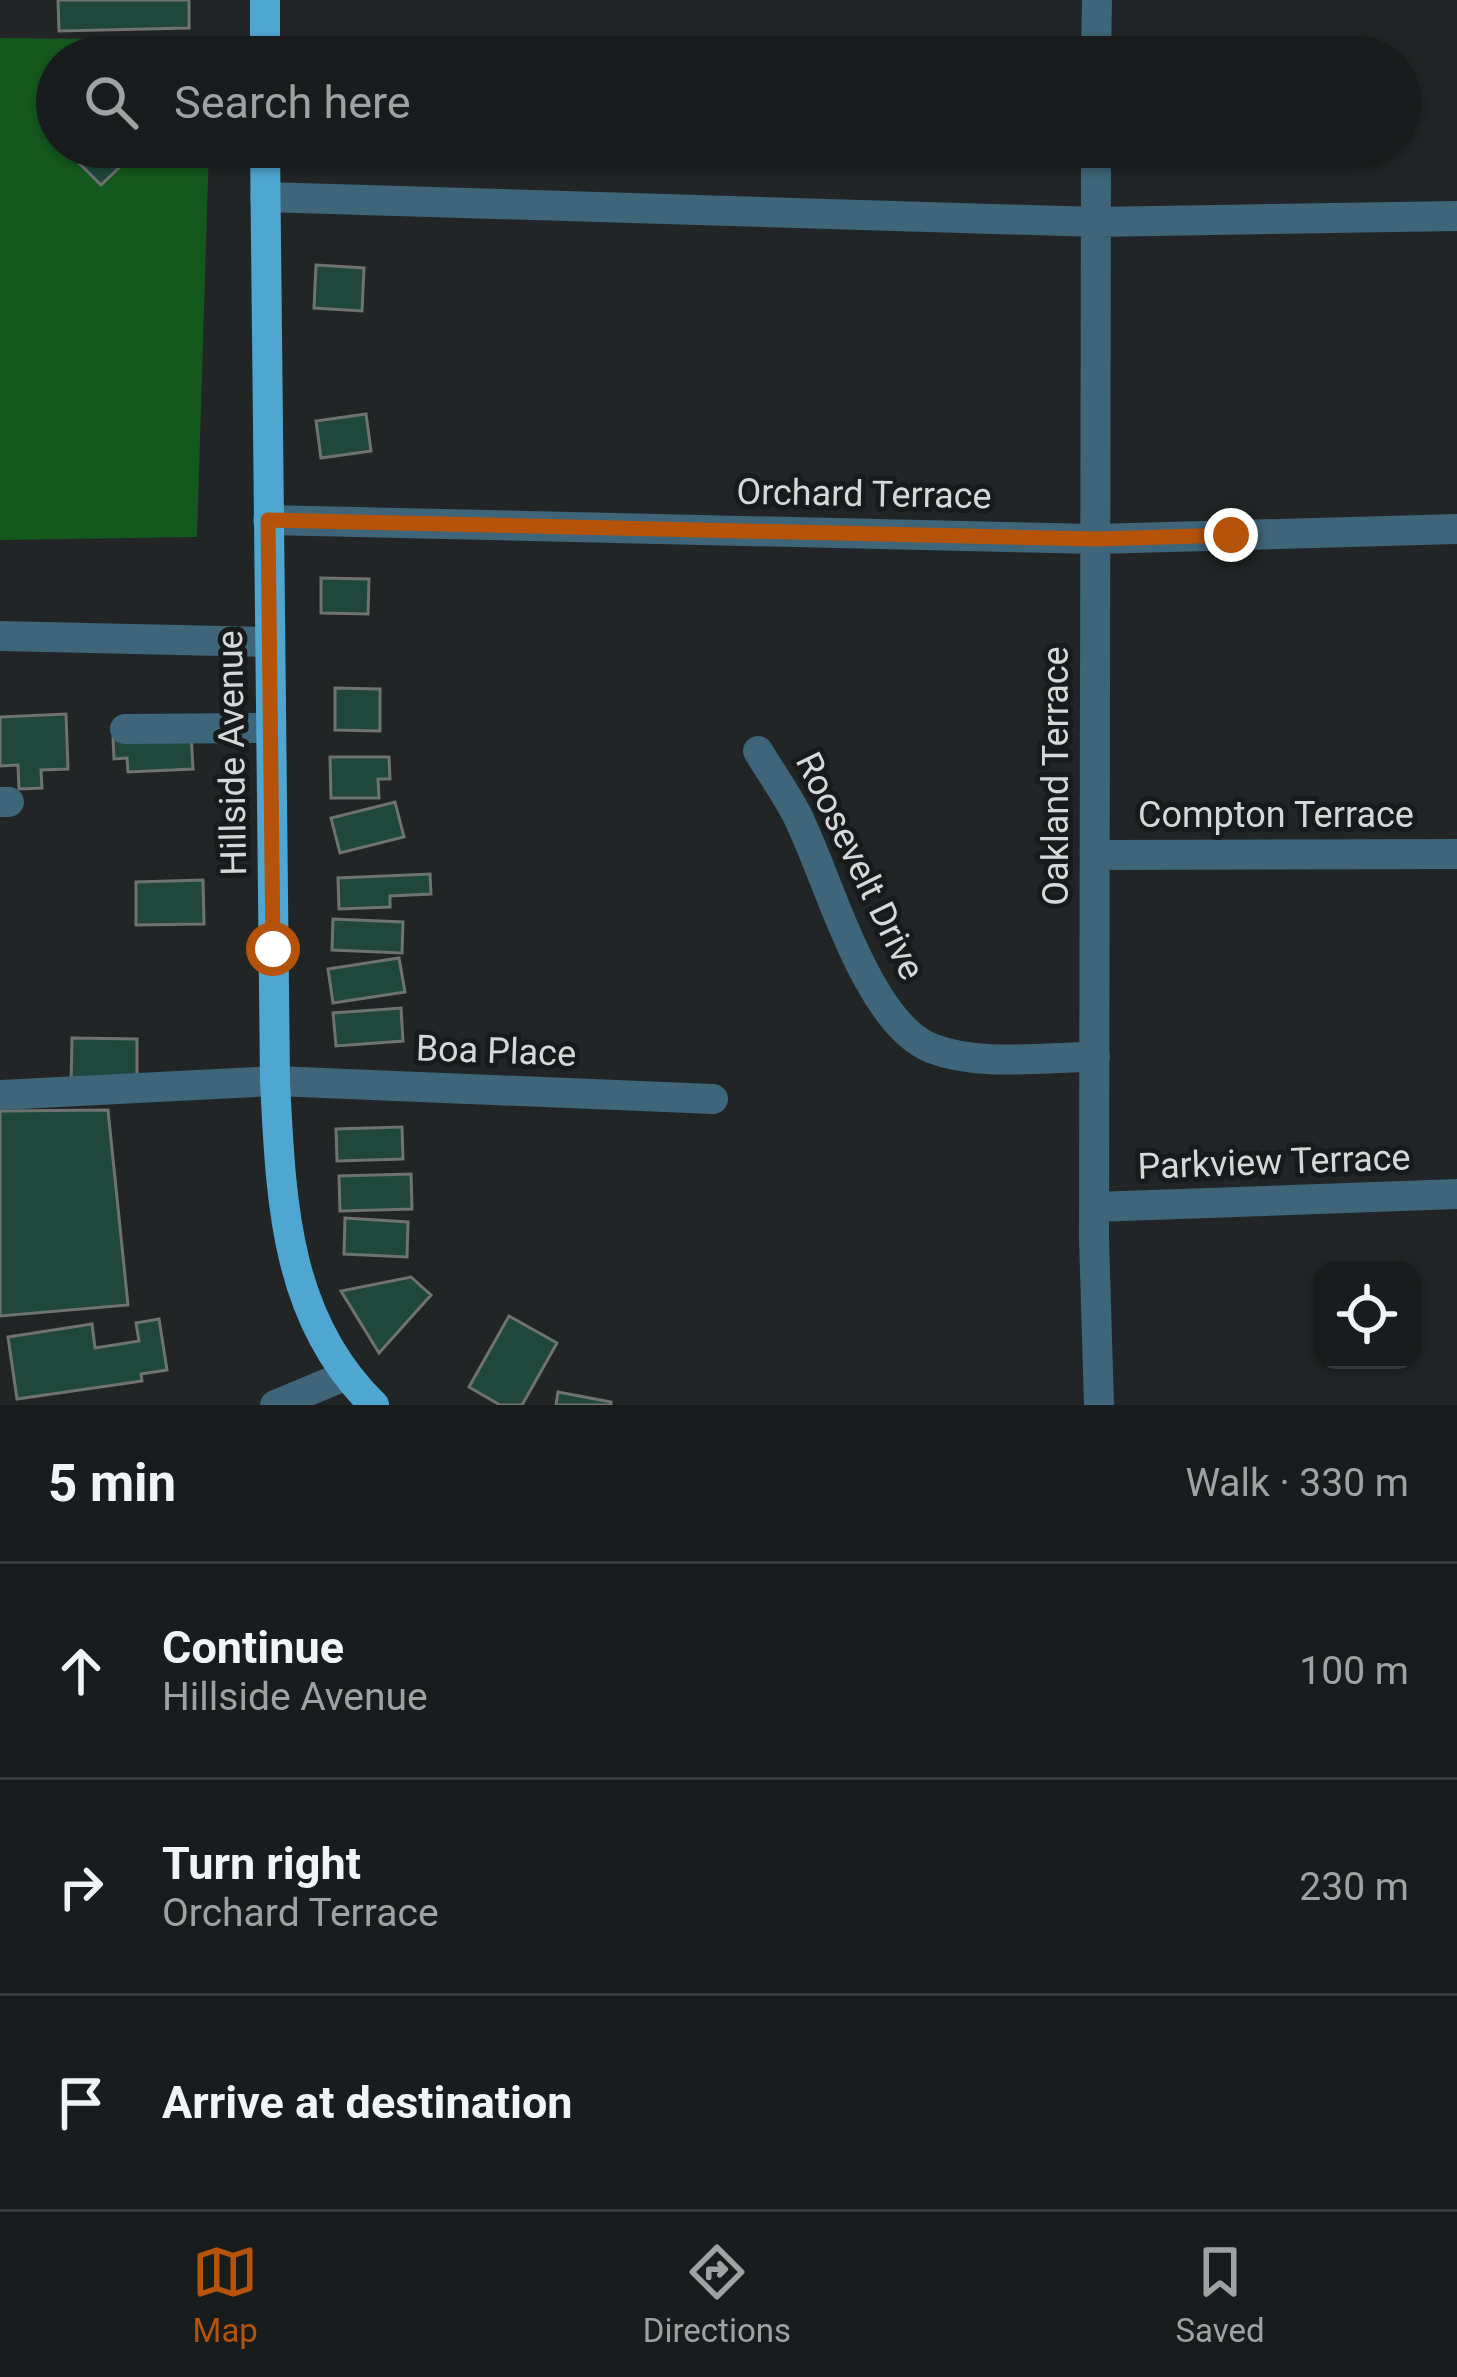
<!DOCTYPE html>
<html lang="en">
<head>
<meta charset="utf-8">
<style>
  :root { --surface:#191c1c; --page:#262929; --text:#f1f3f6; --muted:#9fa1a3; --line:#373a3b; --accent:#b45309 }
  body { margin:0; font-family:Roboto,sans-serif; background:var(--page); color:var(--text) }
  .controls { position:absolute; right:36px; bottom:36px; display:grid; overflow:hidden; border-radius:24px; box-shadow:0 3px 9px #0004 }
  .controls button { width:108px; height:108px; display:grid; place-items:center; padding:0; border:0; border-bottom:3px solid var(--line); background:var(--surface); color:var(--text); font:60px sans-serif }
  .stop { position:absolute; width:36px; height:36px; margin:-27px; border:9px solid #b45309; border-radius:50%; background:#fff }
  .stop.end { background:#b45309; border-color:#fff; box-shadow:0 3px 12px #0008 }
  .list { margin:0; padding:0; list-style:none }
  h2 { display:flex; justify-content:space-between; align-items:center; height:156px; margin:0; padding:0 48px; font-size:51px }
  h2 small { font-size:39px; font-weight:400; color:var(--muted) }
  .list li { display:grid; grid-template-columns:78px 1fr auto; gap:36px; align-items:center; box-sizing:border-box; height:216px; padding:0 48px; border-top:3px solid var(--line) }
  .list b { display:block; font-size:45px; white-space:nowrap }
  .list p { margin:0; font-size:39px; white-space:nowrap; color:var(--muted) }
  .list em { font-size:39px; font-style:normal; color:var(--muted) }
  .icon { flex:none; width:66px; height:66px; fill:none; stroke:currentColor; stroke-width:2; stroke-linecap:round; stroke-linejoin:round }
  .map { position:relative; flex:none; width:1457px; height:1405px; overflow:hidden }
  .search { position:absolute; background:var(--surface); box-shadow:0 3px 9px #0004; left:36px; right:36px; top:36px; height:132px; display:flex; align-items:center; gap:30px; box-sizing:border-box; padding:0 42px; border-radius:66px; color:var(--muted); font-size:45px }
  .sheet { height:804px; background:var(--surface) }
  nav { display:flex; justify-content:space-around; align-items:center; box-sizing:border-box; height:168px; border-top:3px solid var(--line); background:var(--surface); font-size:33px; color:var(--muted) }
  nav a { display:grid; justify-items:center; gap:6px }
  nav .on { color:var(--accent) }
  .map>svg:first-child { display:block }
</style>
</head>
<body>
<div class="map">
<svg width="1457" height="1405" viewBox="0 0 1457 1405">
  <rect width="100%" height="100%" fill="#212525"/>
  <path fill="#15581d" d="M0,38l214,2 -1,17h-156v90h152l-12,390 -197,3z"/>
  <path fill="#20473c" stroke="#6e7270" stroke-width="3" d="M58,0h131v28l-130,3z
    M98,147h13l14,15 -24,23 -21,-21z
    M316,265l48,3 -2,43 -48,-3z
    M366,414l5,37 -50,7 -5,-37z
    M321,578l48,1 -1,35 -47,-1z
    M335,688l45,1v42l-45,-1z
    M66,714l2,55 -27,1 1,18 -23,1 -1,-24 -18,1v-49z
    M191,734l2,35 -65,3 -1,-14 -13,1 -1,-21z
    M330,757h59l1,22h-12l1,19h-48z
    M395,802l9,35 -64,16 -9,-35z
    M430,874l1,20 -41,2v11l-51,2 -1,-31z
    M203,880l1,44 -68,1v-43z
    M333,919l70,3 -1,31 -70,-3z
    M399,958l6,34 -72,11 -5,-34z
    M401,1008l2,33 -67,5 -3,-33z
    M72,1038l65,1v46l-66,-1z
    M108,1110l20,195 -128,11v-205z
    M402,1127l1,32 -66,2 -1,-32z
    M411,1174l1,35 -72,2 -1,-35z
    M345,1218l63,4 -1,35 -63,-3z
    M411,1277l20,18 -52,58 -38,-62z
    M509,1316l48,27 -35,62h-22l-31,-18z
    M159,1319l8,51 -26,4 1,7 -125,18 -9,-62 84,-13 3,24 44,-7 -3,-18z
    M558,1392l53,10v3h-55z"/>
  <g fill="none" stroke-linecap="round" stroke-linejoin="round">
    <path stroke="#3e6579" stroke-width="30" d="M1096,57l1,-57
      M1096,147l-2,1091 5,167
      M265,197l831,25 361,-6
      M268,520l828,19 361,-10
      M0,636l269,6
      M125,729l145,-1
      M758,751c12,20 27,41 38,62 32,62 69,208 135,235 48,19 112,9 164,9
      M0,802h9
      M1095,855l362,-1
      M0,1095l275,-14 438,18
      M1095,1207l362,-13
      M275,1405l72,-30"/>
    <path stroke="#4fa6d0" stroke-width="30" d="M265,57v-57
      M265,147l10,934c6,117 9,237 99,324"/>
  </g>
  <g fill="none" stroke-linecap="round" stroke-linejoin="round">
    <path stroke="#b45309" stroke-width="15" d="M273,949l-5,-429 828,19 135,-4"/>
  </g>
  <g text-anchor="middle" dominant-baseline="central" stroke-width="10" stroke-linejoin="round" paint-order="stroke">
    <g font-size="36" fill="#d5d7d8" stroke="#171b1b">
      <text transform="translate(864 494) rotate(1)">Orchard Terrace</text>
      <text transform="translate(232 753) rotate(-91)">Hillside Avenue</text>
      <text transform="translate(1056 776) rotate(-90)">Oakland Terrace</text>
      <text x="1276" y="815">Compton Terrace</text>
      <text transform="translate(860 866) rotate(64)">Roosevelt Drive</text>
      <text transform="translate(496 1051) rotate(2)">Boa Place</text>
      <text transform="translate(1274 1162) rotate(-2)">Parkview Terrace</text>
    </g>
  </g>
</svg>
<div class="controls">
<button><svg class="icon" aria-label="locate" viewBox="0 0 24 24"><circle cx="12" cy="12" r="6"/><path d="M12 2v4M12 18v4M2 12h4M18 12h4"/></svg></button>
</div>
<div class="stop" style="left:273px;top:949px"></div>
<div class="stop end" style="left:1231px;top:535px"></div>
<div class="search"><svg class="icon" aria-label="search" viewBox="0 0 24 24"><circle cx="10" cy="10" r="6"/><path d="M15 15l6 6"/></svg>Search here</div>
</div>
<section class="sheet">
<h2>5 min<small>Walk · 330 m</small></h2>
<ul class="list">
<li><svg class="icon" aria-label="ahead" viewBox="0 0 24 24"><path d="M12 20V5M6 11l6-6 6 6"/></svg><div><b>Continue</b><p>Hillside Avenue</p></div><em>100 m</em></li>
<li><svg class="icon" aria-label="right" viewBox="0 0 24 24"><path d="M7 20v-9h11M14 6l5 5-5 5"/></svg><div><b>Turn right</b><p>Orchard Terrace</p></div><em>230 m</em></li>
<li><svg class="icon" aria-label="arrive" viewBox="0 0 24 24"><path d="M6 21V4h12l-3 4 3 4H6"/></svg><div><b>Arrive at destination</b></div></li>
</ul>
</section>
<nav>
<a class="on"><svg class="icon" aria-label="map" viewBox="0 0 24 24"><path d="M3 6l6-2 6 2 6-2v14l-6 2-6-2-6 2zM9 4v14M15 6v14"/></svg>Map</a>
<a><svg class="icon" aria-label="directions" viewBox="0 0 24 24"><path d="M12 3l9 9-9 9-9-9zM9 14v-3h6M13 9l2 2-2 2"/></svg>Directions</a>
<a><svg class="icon" aria-label="saved" viewBox="0 0 24 24"><path d="M7 4h10v16l-5-4-5 4z"/></svg>Saved</a>
</nav>
</body>
</html>
